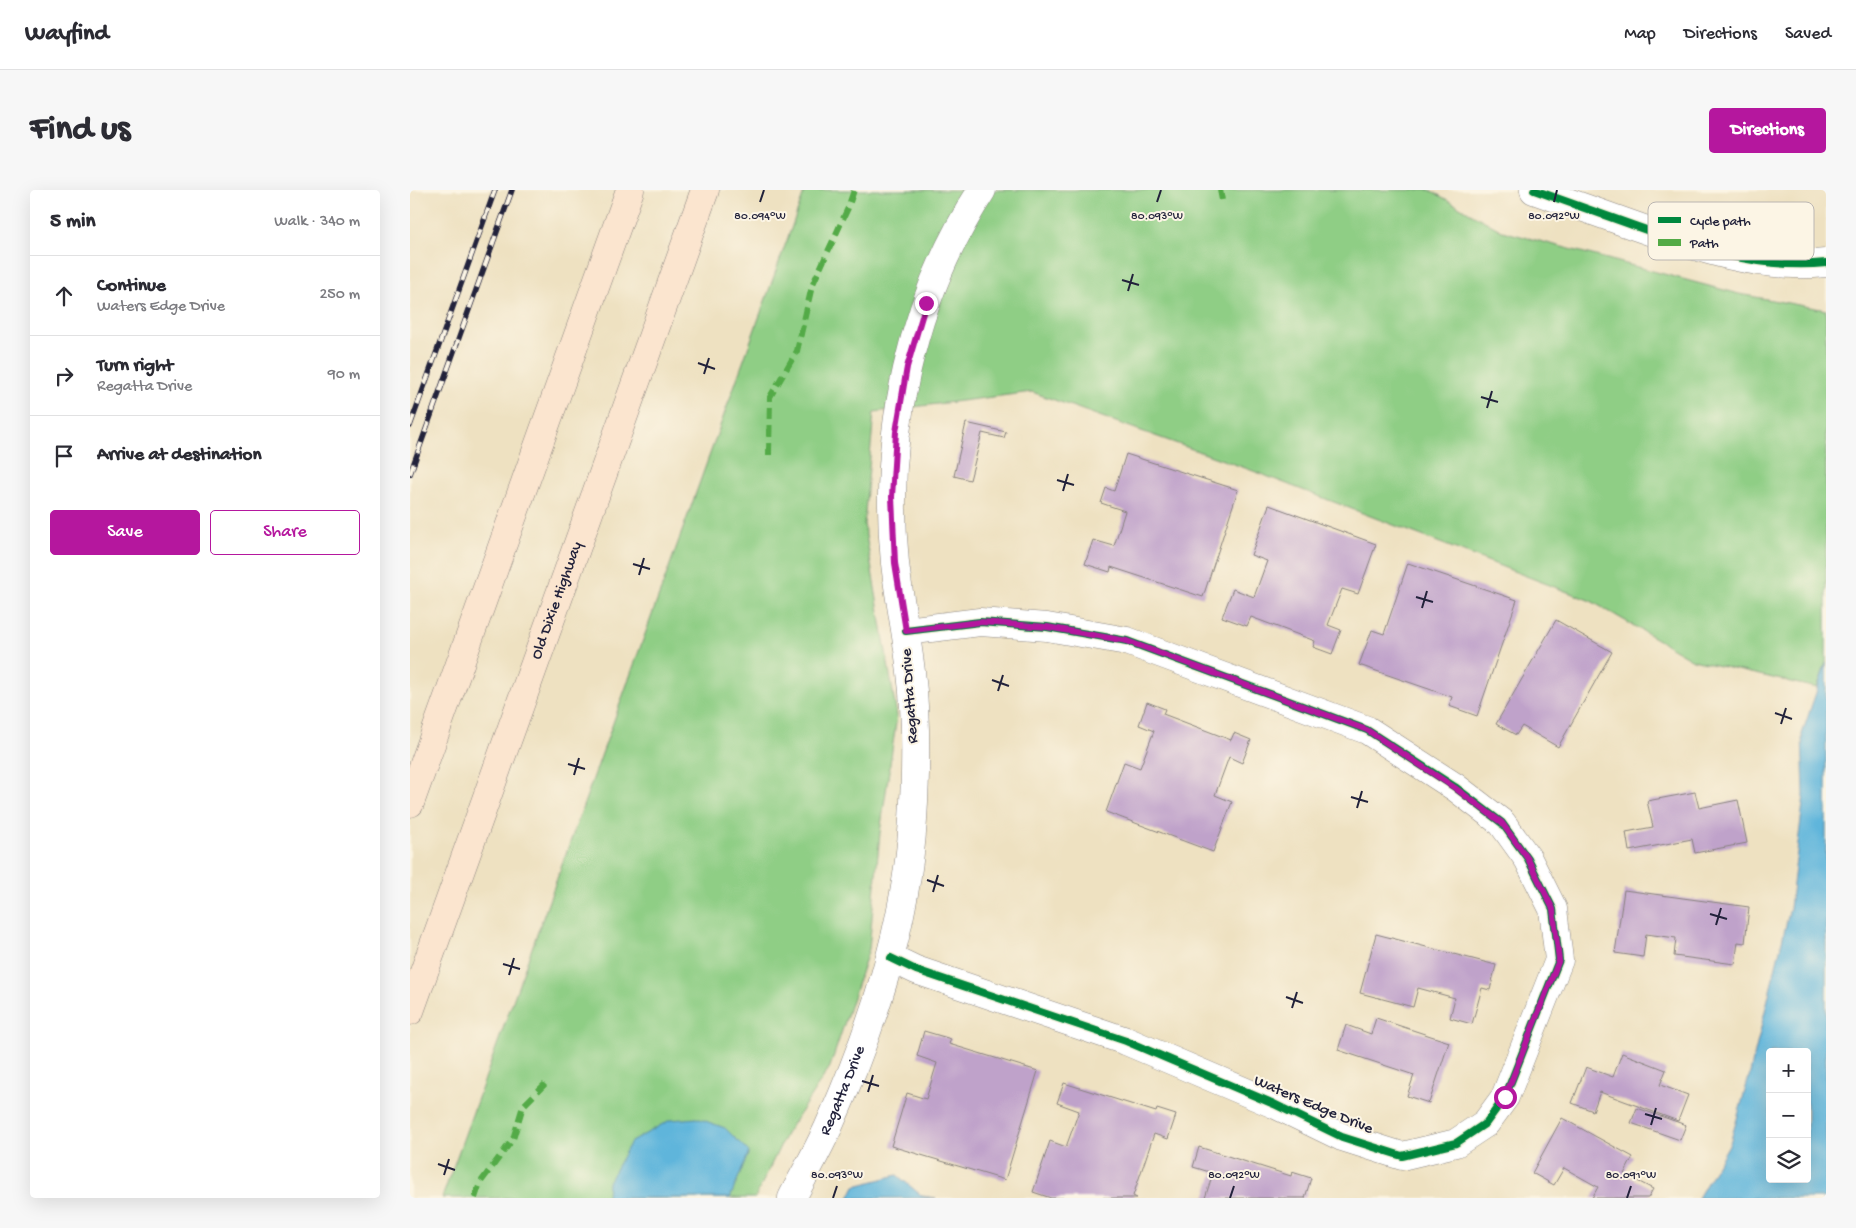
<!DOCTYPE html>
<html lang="en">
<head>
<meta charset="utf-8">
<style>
  :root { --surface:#fff; --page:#f7f7f7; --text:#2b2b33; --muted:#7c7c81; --line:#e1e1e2; --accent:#b5179e }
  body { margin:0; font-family:"Gochi Hand",sans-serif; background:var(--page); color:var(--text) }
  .controls { position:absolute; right:15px; bottom:15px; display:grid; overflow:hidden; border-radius:5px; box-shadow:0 5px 20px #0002 }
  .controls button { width:45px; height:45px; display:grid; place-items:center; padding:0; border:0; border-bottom:1px solid var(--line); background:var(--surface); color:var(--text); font:25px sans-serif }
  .stop { position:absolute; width:15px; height:15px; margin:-11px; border:4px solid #b5179e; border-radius:50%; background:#fff }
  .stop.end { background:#b5179e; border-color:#fff; box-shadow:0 1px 5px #0008 }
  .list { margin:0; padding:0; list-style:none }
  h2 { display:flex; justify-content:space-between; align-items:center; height:65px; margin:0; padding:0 20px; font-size:21px }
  h2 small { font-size:16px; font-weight:400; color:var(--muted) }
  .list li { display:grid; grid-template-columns:32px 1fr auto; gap:15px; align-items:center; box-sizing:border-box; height:80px; padding:0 20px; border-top:1px solid var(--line) }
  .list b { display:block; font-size:19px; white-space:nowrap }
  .list p { margin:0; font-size:16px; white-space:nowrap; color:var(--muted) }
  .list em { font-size:16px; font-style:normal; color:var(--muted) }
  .actions { display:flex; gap:10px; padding:15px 20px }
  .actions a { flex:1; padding:11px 0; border:1px solid var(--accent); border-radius:5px; text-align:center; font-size:18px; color:var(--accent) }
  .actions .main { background:var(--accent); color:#fff }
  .icon { flex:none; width:28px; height:28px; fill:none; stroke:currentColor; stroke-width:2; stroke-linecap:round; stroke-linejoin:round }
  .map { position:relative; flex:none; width:1416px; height:1008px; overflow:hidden; border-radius:5px }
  header { display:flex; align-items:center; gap:30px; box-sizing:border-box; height:70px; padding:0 25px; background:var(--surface); border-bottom:1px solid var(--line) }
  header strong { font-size:24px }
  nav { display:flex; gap:28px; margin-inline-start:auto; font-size:18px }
  .intro { display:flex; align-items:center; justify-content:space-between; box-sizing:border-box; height:120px; padding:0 30px }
  h1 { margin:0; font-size:35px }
  .button { padding:12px 22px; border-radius:5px; background:var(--accent); color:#fff; font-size:18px; font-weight:700 }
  main { display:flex; gap:30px; padding:0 30px }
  aside { flex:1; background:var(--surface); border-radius:5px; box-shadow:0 5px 20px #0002 }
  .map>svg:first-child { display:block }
</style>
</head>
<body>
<header>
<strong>Wayfind</strong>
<nav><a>Map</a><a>Directions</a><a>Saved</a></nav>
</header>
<div class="intro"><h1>Find us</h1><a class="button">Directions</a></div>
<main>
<aside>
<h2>5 min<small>Walk · 340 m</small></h2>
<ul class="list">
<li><svg class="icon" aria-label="ahead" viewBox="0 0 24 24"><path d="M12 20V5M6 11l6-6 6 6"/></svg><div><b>Continue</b><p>Waters Edge Drive</p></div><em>250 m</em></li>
<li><svg class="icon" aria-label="right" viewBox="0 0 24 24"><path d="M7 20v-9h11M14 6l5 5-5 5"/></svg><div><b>Turn right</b><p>Regatta Drive</p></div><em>90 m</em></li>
<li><svg class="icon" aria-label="arrive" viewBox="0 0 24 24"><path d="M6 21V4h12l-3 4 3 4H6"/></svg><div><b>Arrive at destination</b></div></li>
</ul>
<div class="actions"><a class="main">Save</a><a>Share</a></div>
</aside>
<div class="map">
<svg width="1416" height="1008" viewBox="0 0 1416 1008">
  <rect width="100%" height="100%" fill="#fcf5e5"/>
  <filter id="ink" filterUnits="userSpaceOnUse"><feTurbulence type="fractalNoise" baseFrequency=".02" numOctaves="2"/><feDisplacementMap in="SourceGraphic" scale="10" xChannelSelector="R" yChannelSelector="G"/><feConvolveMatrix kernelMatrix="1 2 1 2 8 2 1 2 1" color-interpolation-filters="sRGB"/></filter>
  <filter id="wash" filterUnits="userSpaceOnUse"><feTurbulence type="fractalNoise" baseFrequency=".0096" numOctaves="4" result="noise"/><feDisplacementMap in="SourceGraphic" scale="20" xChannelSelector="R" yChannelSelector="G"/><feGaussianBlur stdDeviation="1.12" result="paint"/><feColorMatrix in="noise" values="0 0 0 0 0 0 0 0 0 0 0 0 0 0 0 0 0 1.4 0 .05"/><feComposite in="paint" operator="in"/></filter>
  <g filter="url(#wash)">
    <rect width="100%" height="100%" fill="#eee1c1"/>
    <path fill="#8fce85" stroke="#587860" d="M395,0h625l72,41 237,63 87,16v353l-9,25 -124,-28 -102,-59 -343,-132 -216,-77 -158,20 -10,112 33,192 -17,117 -11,116 -39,118 -44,67 -31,64h-313z"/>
    <path fill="#5eb5db" stroke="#406c8b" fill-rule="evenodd" d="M1416,473v535h-128l32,-55 19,-66 41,-169 14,-113 -2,-61zM1360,862h37v127h-37z
      M287,928l28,10 24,24 -19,46h-123l1,-16 23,-40 39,-22z
      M487,985l25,21 14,2h-87l6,-12z"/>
    <g id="blocks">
      <path fill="#bfa2ca" d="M556,233l40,9 -2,6 -22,-5 -12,47 -16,-4z
        M716,264l112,36 -35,107 -92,-30 -1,5 -25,-8 8,-24 21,6 11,-35 -24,-8 5,-15 8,3z
        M859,315l107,39 -18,50 -16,-5 -14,36 13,5 -9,24 -19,-7 2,-6 -64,-24 -4,9 -25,-9 11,-28 21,8 13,-36 -16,-6z
        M998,373l109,37 -40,116 -28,-10 3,-9 -93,-32 13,-35 12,4z
        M1146,430l56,32 -54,95 -36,-21 -6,9 -20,-11z
        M737,512l18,7 -2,5 68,26 3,-7 17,7 -9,23 -13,-6 -14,38 17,7 -19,50 -107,-40 18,-50 16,6 14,-37 -15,-6z
        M1285,602l4,16 39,-8 9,43 -52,10 -3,-14 -63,12 -3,-19 27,-5 -6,-26z
        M1214,700l125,17 -4,36 -7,-1 -3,22 -61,-8 2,-18 -30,-4 -3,23 -28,-4z
        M966,744l120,31 -6,25 -8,-2 -10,36 -22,-6 5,-20 -37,-10 -5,19 -53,-14z
        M966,828l73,24 -20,61 -22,-7 7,-21 -76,-25 8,-25 25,9z
        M514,841l27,8 -2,5 89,27 -33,109 -114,-34 16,-53 19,6 11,-36 -20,-7z
        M1212,863l44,17 -6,15 28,10 -10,26 -78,-29 -7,19 -21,-8 14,-36 27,10z
        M654,893l92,29 1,-3 19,6 -8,24 -14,-5 -21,62 4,2h-86l-18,-6 17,-51 16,6 13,-36 -22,-8z
        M1227,918l49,17 -6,15 -49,-17z
        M1152,928l71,39 -9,17 29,15 -5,9h-56l6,-11 -34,-19 -10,17 -22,-12z
        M789,957l92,29 1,-4 19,6 -6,20h-100l8,-25 -20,-6z"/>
    </g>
  </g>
  <g filter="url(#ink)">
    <use href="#blocks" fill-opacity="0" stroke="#88827e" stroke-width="1"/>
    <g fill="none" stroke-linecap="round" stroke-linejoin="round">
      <defs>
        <g id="street">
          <path d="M1124,0c34,12 67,24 101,36 62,22 125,44 191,37"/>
          <path d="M481,768l25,12 210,71 148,63 68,33 60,19 54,-13 30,-20 19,-26 54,-137 -6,-51 -25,-50 -26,-36 -47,-36 -88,-57 -240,-89 -80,-14 -67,-5 -74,9"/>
          <path id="s1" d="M382,1008c12,-23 25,-46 36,-70 44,-98 78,-201 85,-308 3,-49 4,-99 -2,-148 -4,-36 -12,-73 -16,-109 -13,-129 16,-264 87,-373"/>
        </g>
        <g id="secondary">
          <path d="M0,613l220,-613"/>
          <path id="s2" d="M0,821l295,-821"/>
        </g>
      </defs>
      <use href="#street" stroke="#88827e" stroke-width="29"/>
      <use href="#secondary" stroke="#88827e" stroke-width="29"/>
      <use href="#street" stroke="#fff" stroke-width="28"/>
      <use href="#secondary" stroke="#fbe5cf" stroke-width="28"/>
      <defs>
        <path id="rail" d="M0,236l85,-236
          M0,284l102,-284"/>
      </defs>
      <use href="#rail" stroke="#22223b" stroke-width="5.5"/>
      <use href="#rail" stroke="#fcf5e5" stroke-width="4" stroke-dasharray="11" stroke-linecap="butt"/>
      <path stroke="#53aa46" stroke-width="6" stroke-dasharray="12 6" stroke-linecap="butt" d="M810,0l2,10
        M359,265l1,-58 27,-46 15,-65 36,-78 6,-18
        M65,1008l5,-15 33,-44 10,-33 22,-22"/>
      <defs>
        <path id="cycleway" d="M1124,0c34,12 67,24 101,36 62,22 125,44 191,37
          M481,768l25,12 210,71 148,63 68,33 60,19 54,-13 30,-20 19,-26 54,-137 -6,-51 -25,-50 -26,-36 -47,-36 -88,-57 -240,-89 -80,-14 -67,-5 -74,9"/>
      </defs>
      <use href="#cycleway" stroke="#fcf5e5" stroke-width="11"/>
      <use href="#cycleway" stroke="#00873e" stroke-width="8"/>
    </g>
  </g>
  <g fill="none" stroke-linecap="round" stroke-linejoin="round" filter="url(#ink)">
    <path stroke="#b5179e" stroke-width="6" d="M516,113l-19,64 -11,65 -4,65 3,66 11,68 74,-9 67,5 80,14 240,89 88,58 47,35 26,36 25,50 6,51 -54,137"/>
  </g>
  <path fill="none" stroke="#22223b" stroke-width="2" d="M350,12l4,-12M747,12l4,-12M1144,12l3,-12M712,90l17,5M718,101l5,-17M288,173l17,6M294,184l5,-16M1071,207l17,5M1077,218l5,-17M647,290l17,5M653,301l5,-17M223,374l17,5M229,385l5,-17M1006,407l17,5M1012,418l5,-17M582,490l17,6M588,501l5,-16M1365,523l17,6M1371,534l5,-16M158,574l17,5M164,585l5,-17M941,607l17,5M947,618l5,-17M517,690l17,6M523,702l5,-17M1300,724l17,5M1306,735l5,-17M93,774l17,5M99,785l5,-17M876,807l17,6M882,818l5,-16M452,891l17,5M458,902l5,-17M1235,924l17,5M1241,935l5,-17M28,974l17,6M34,985l5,-16M423,1008l4,-12M820,1008l4,-12M1217,1008l4,-12"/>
  <g text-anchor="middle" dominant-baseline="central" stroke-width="4" stroke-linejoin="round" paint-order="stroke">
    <g font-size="16" fill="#22223b" stroke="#fcf5e5">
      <text stroke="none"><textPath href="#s2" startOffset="436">Old Dixie Highway</textPath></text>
      <text transform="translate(501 506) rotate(-94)">Regatta Drive</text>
      <text stroke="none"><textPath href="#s1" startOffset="119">Regatta Drive</textPath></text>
      <text transform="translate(903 916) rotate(23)">Waters Edge Drive</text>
    </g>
  </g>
  <rect x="1238" y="12" width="166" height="58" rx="8" fill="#fcf5e5" stroke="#bbb6b2" stroke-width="1"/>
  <rect x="1248" y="27" width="23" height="6" fill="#00873e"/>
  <rect x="1248" y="49" width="23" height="7" fill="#53aa46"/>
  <g font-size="14" fill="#22223b">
    <text x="1280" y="35">Cycle path</text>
    <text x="1280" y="57">Path</text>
  </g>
  <g font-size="12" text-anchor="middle" fill="#22223b" stroke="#fcf5e5" stroke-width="4" stroke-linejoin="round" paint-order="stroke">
    <text x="350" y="29">80.094°W</text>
    <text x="747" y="29">80.093°W</text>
    <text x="1144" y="29">80.092°W</text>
    <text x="427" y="988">80.093°W</text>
    <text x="824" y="988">80.092°W</text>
    <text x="1221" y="988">80.091°W</text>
  </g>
</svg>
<div class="controls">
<button>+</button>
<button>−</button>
<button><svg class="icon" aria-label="layers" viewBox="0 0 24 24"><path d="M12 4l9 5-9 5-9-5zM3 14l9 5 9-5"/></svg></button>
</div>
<div class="stop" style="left:1095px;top:907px"></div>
<div class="stop end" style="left:516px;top:113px"></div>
</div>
</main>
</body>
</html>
